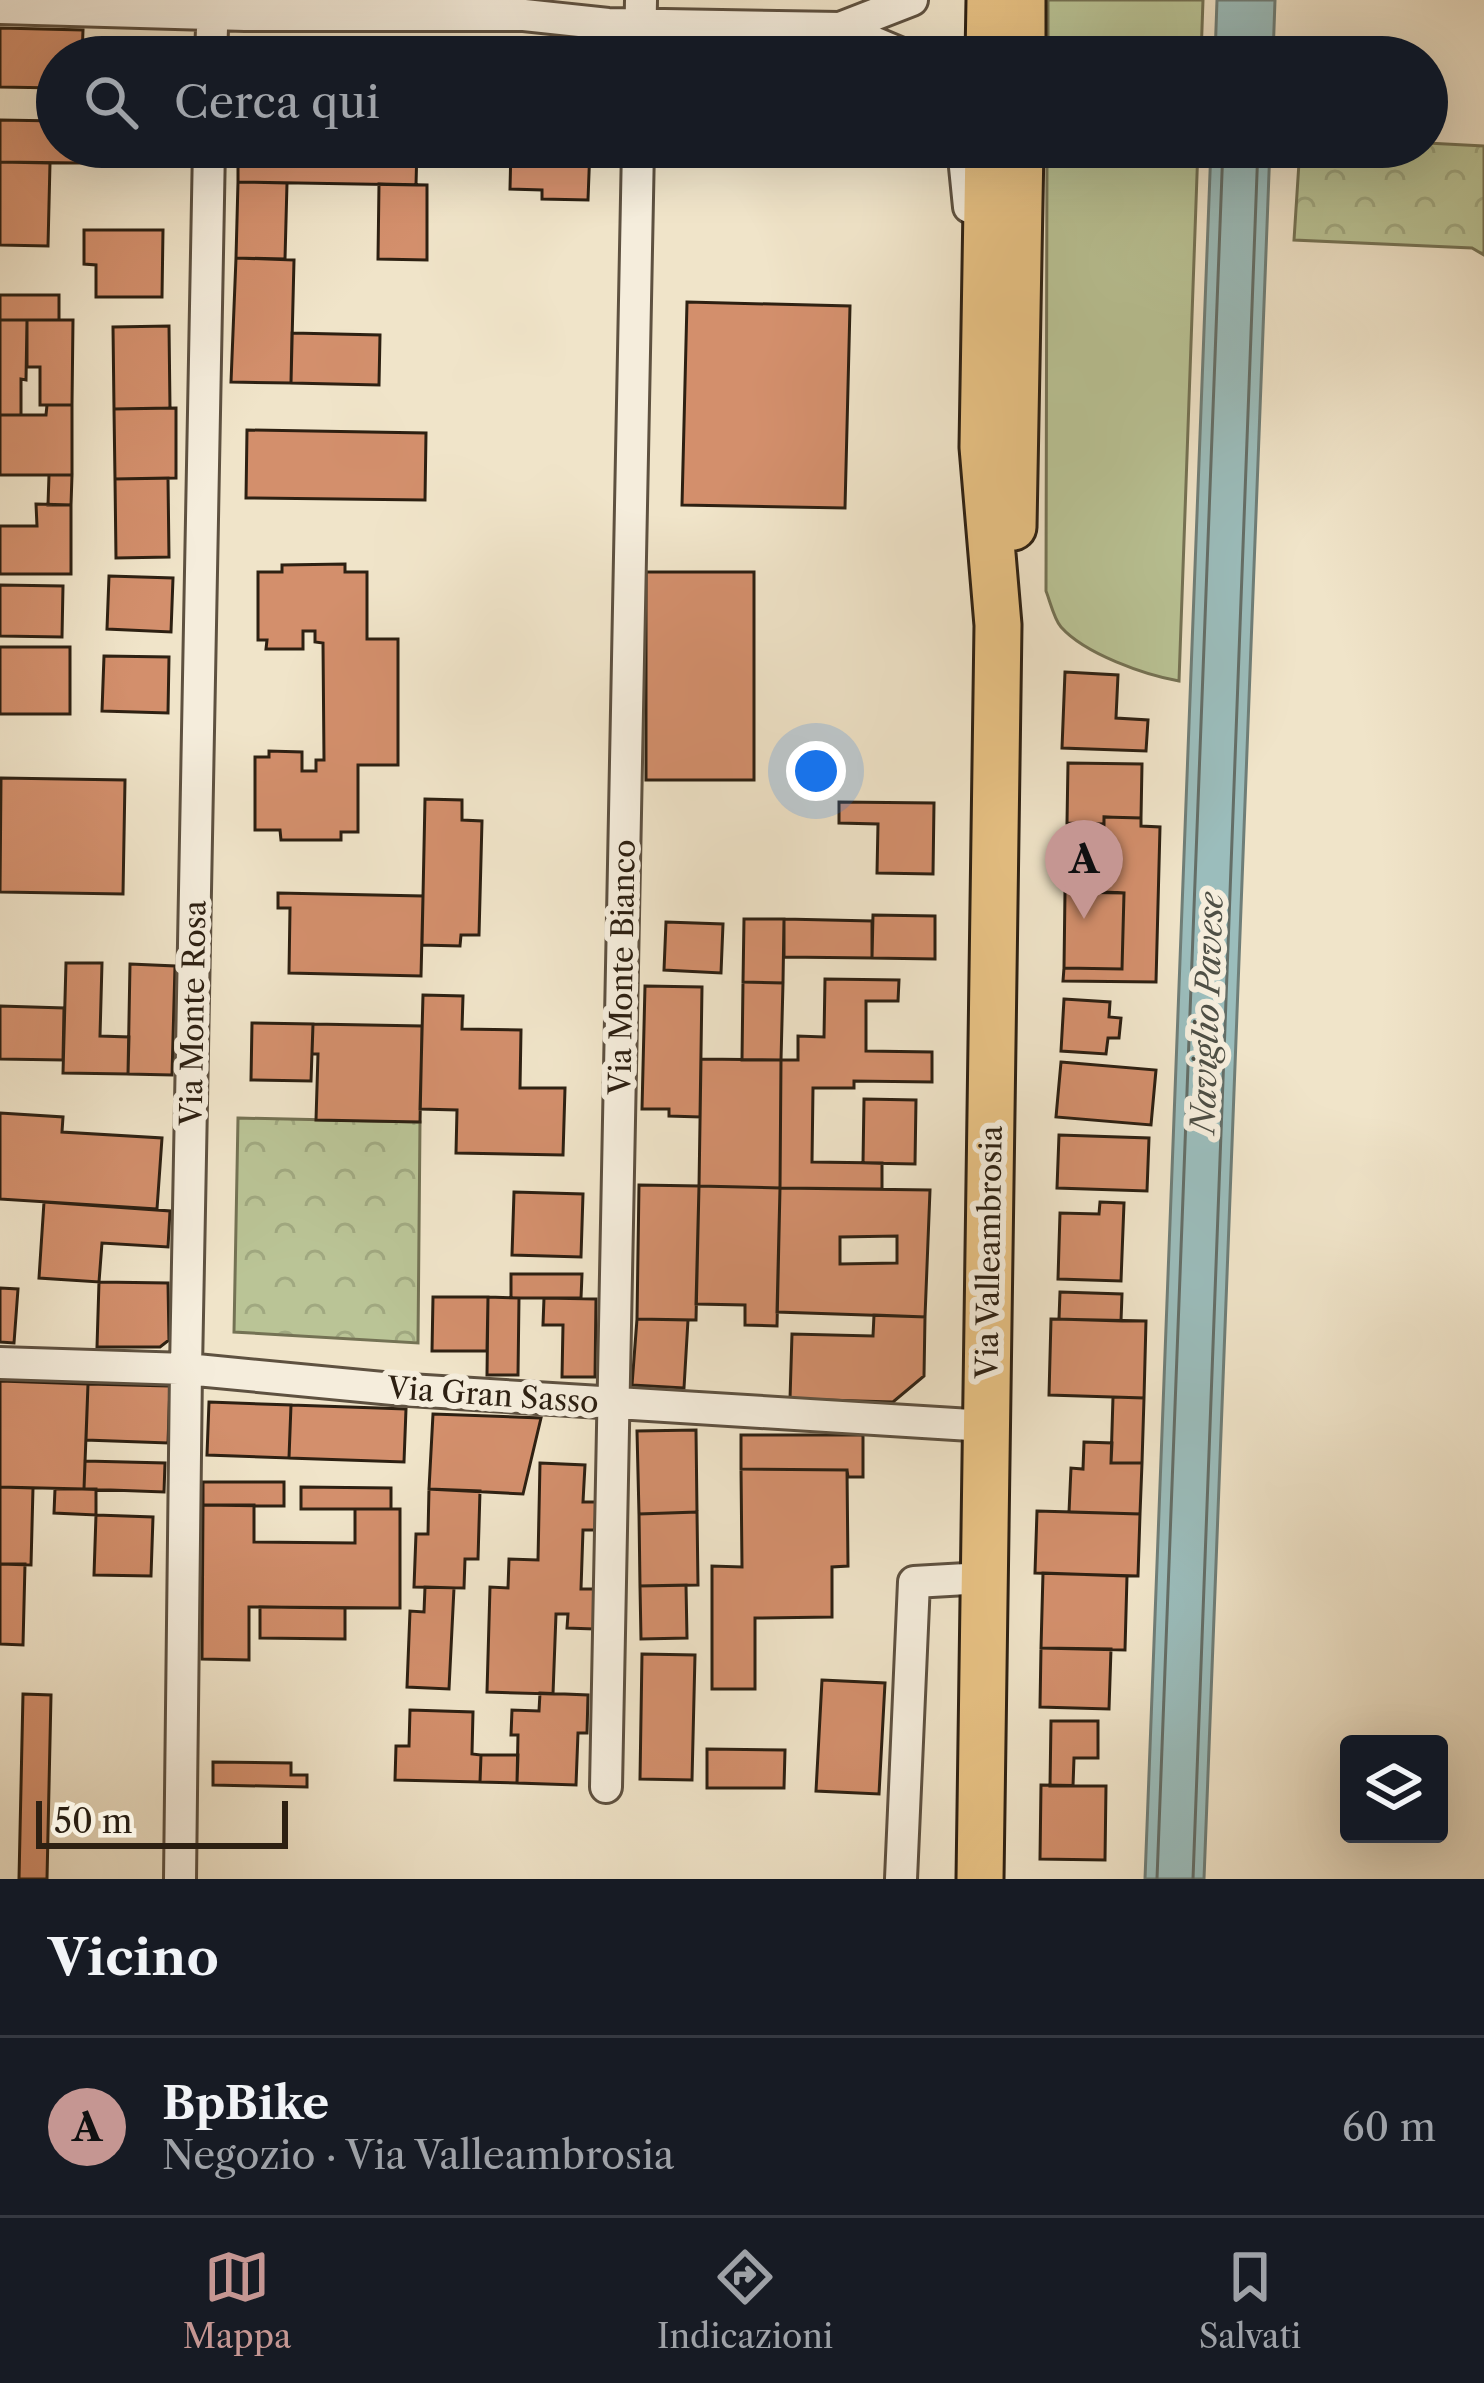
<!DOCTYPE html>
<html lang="it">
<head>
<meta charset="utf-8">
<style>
  :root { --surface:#171b24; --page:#20242c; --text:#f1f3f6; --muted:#9ea1a6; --line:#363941; --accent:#c59692 }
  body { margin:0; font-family:"Libre Caslon Text",serif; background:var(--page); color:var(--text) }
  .controls { position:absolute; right:36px; bottom:36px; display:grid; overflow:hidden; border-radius:12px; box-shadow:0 12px 48px #0002 }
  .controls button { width:108px; height:108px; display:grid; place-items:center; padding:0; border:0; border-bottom:3px solid var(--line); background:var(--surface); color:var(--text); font:60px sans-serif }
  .scale { position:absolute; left:36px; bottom:30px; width:252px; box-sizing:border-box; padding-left:12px; border:6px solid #2d2012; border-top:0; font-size:33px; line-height:42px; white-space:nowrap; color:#2d2012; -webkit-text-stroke:9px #f5eddc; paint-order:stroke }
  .you { position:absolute; left:816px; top:771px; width:42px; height:42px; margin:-30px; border:9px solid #fff; border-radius:50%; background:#1a73e8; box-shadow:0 0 0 18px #1a73e833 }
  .badge { display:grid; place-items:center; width:78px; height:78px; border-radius:50%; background:var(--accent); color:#111; font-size:39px; font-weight:700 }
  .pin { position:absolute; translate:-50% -99px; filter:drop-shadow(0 3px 6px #0008) }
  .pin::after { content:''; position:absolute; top:63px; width:42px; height:36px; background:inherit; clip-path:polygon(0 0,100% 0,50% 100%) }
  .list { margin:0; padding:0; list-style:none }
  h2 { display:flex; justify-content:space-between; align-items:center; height:156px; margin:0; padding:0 48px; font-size:51px }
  h2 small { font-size:39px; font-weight:400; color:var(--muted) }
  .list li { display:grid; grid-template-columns:78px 1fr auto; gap:36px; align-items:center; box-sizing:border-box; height:180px; padding:0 48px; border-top:3px solid var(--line) }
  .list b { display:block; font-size:45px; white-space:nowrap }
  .list p { margin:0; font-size:39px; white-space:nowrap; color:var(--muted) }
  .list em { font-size:39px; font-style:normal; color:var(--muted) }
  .icon { flex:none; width:66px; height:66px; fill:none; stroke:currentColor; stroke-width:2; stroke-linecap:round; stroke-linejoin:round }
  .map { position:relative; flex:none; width:1484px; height:1879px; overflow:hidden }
  .search { position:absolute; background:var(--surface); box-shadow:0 12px 48px #0002; left:36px; right:36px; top:36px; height:132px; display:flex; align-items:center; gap:30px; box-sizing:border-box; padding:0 42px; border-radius:66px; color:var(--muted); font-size:45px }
  .sheet { height:336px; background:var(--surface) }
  nav { display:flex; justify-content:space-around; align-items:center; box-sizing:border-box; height:168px; border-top:3px solid var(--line); background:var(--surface); font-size:33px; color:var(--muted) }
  nav a { display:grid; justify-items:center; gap:6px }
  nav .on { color:var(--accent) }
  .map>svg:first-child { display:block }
</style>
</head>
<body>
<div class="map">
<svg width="1484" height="1879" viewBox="0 0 1484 1879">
  <defs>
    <pattern id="park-crowns" width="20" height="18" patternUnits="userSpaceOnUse" patternTransform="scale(3)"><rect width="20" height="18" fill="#bac496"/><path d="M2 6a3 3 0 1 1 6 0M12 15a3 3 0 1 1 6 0" fill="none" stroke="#a0a880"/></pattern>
  </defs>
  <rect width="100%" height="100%" fill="#f0e4c9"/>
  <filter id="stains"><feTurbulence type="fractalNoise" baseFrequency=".00167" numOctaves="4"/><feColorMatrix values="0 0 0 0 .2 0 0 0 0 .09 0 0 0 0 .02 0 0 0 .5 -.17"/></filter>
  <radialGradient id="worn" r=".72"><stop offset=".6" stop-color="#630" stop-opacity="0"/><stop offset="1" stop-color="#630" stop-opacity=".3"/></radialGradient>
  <path fill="#bac496" stroke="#747254" stroke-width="3" d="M1048,0h155l-2,57h-153z
    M1047,147h151l-19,534c-34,-6 -94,-27 -118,-54 -7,-8 -11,-26 -15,-36z"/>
  <path fill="url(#park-crowns)" stroke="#747254" stroke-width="3" d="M1427,143l57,3v109l-12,-7 -178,-8 6,-93h127z
    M238,1118l182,4 -2,221 -184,-11z"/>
  <path fill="#9bbdbc" stroke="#6f7e78" stroke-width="3" d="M1217,0h58l-2,57h-58z
    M1211,147h59l-66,1732h-59z"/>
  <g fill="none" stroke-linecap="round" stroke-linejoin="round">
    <path stroke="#646e67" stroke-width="3" d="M1157,1879l66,-1732
      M1193,1879l65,-1732"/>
  </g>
  <path fill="#d38f6c" stroke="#2d2012" stroke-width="3" fill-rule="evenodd" d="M0,28l83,2 -1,27h-25v31l-57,-1z
    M0,120l57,1v26h103v17l-160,-2z
    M238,147h179l-1,38 -178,-3z
    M511,147h79l-2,53 -46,-1v-9l-32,-1z
    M0,162l50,1 -2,83 -48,-1z
    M238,182l49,1 -2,76 -49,-1z
    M379,184l48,1v75l-49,-1z
    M84,230h79l-1,67h-66v-32l-12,-1z
    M236,258l58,2 -3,123 -60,-1z
    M0,295h59v25h-59z
    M687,302l163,4 -5,202 -163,-3z
    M0,320h27l-1,60 -5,-1v36h-21z
    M27,320h46l-1,85h-32v-38h-13z
    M169,326l1,82 -56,1 -1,-82z
    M292,333l88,2 -1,50 -88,-2z
    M47,405h25v70h-72v-60h46z
    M176,408v70l-61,1 -1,-70z
    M247,430l179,3 -1,67 -179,-2z
    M49,475h23l-1,30h-23z
    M168,478l1,79 -53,1 -1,-79z
    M36,504l35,1v69h-71v-48h37z
    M345,564v8h22v67h31v126h-40v67h-17v8h-60l-1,-10h-25v-73h14v-6l33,1v19h14v-11h8l-1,-117 -8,-1v-11h-12v18h-37l1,-9h-9v-68h24v-7z
    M646,572h108v208h-108z
    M109,576l64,2 -2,54 -64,-3z
    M0,585l63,1 -1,51 -62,-1z
    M0,647h70v67h-70z
    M104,656l65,1 -1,56 -66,-2z
    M1065,672l53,3 -2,43 32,2 -2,31 -84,-3z
    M1068,763l74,1 -1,54 -37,-1v7l-37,-1z
    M1,778l124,2 -2,114 -123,-2z
    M425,799l37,1v20l20,1 -3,114h-18l-1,11 -38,-1z
    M839,802l95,1 -1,71 -56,-1 1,-49 -39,-1z
    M1104,817l37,1v8l19,1 -4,155 -93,-1 1,-13 58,1 2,-76 -21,-1z
    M1065,892l59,1 -2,76 -58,-1z
    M278,893l145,3 -2,80 -132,-3 1,-65h-12z
    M873,915l62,1v43l-63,-1z
    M744,919h40l-1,64 -40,-1z
    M784,919l88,2v37l-88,-1z
    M666,922l57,2 -2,49 -57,-3z
    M66,963h36l-2,73 29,1 -1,37 -65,-1z
    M130,964l45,2 -3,109 -44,-1z
    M825,979l74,1 -1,21h-32v50l66,1v30l-78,-1v7h-41l-1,74 70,1v26l-102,-1 1,-128h17v-24l26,1z
    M743,982l40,1 -2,77h-39z
    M645,986l57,1 -2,130 -31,-1v-7h-27z
    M423,995l40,1 -1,33 59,1 -1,58h45l-2,67 -107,-2 1,-43 -37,-1z
    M1064,999l46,3 -1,15 12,1 -2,20h-11l-2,16 -45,-3z
    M0,1006l64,2 -1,52 -63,-1z
    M252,1023l61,1 -2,57 -60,-1z
    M313,1024l109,2 -2,96 -104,-2 2,-66h-6z
    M701,1059l80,1 -1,128 -81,-2z
    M1061,1062l95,8 -5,55 -95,-8z
    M864,1099l52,1 -1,64 -52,-1z
    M0,1113l63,4 -1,15 100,6 -5,71 -157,-10z
    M1059,1135l90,3 -2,53 -90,-3z
    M639,1185l60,1 -3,134 -59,-1z
    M699,1186l81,2 -3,138 -32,-1v-20l-49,-1z
    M780,1188l150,2 -5,127 -148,-5zM897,1236v27l-57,1v-27z
    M514,1192l69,2 -2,63 -69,-2z
    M44,1202l126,9 -2,36 -66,-4 -3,39 -60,-4z
    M1100,1202l24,1 -3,78 -63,-2 2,-66 39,1z
    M511,1274h71l-1,24h-70z
    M99,1282l69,1 1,57 -9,7h-63z
    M0,1288l18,1 -4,54 -14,-1z
    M1060,1292l62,2 -1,27 -62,-2z
    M433,1297h55l-1,54h-55z
    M488,1297l31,1 -1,77h-31z
    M544,1298l52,1 -1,78h-33l1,-52h-20z
    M874,1315l51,2 -1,59 -31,26 -103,-3 2,-65 81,2z
    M637,1319l51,1 -4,68 -52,-3z
    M1051,1319l95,2 -2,77 -95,-3z
    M0,1381l88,3 -4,105 -84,-2z
    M88,1384l82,2 -2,57 -82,-3z
    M1113,1397l31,1 -2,65h-31z
    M209,1402l82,3 -2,53 -82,-3z
    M291,1405l115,4 -2,53 -115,-4z
    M433,1414l108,4 -18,76 -94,-5z
    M696,1430l1,82 -58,2 -2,-83z
    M741,1435h122v42h-15l-1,-7 -106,-1z
    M1084,1442l28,1 -1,20h31l-2,51 -71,-2 2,-44 12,1z
    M85,1461l80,2 -1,29 -80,-3z
    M540,1463l45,2 -2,37h13l-1,28h-12l-2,59h14l-1,40 -27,-1 1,-14h-12l-3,80 -66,-2 3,-105 18,1 1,-29 29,1z
    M741,1469l106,1 1,96 -16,1v50l-77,1v71h-43v-123l30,1z
    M203,1482h81v24l-81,-1z
    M0,1487l33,1 -2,77 -31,-1z
    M301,1487l90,1v21h-90z
    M55,1489h41v26l-42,-2z
    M429,1489l51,2 -2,68h-13l-1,29 -50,-1 2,-53h12z
    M203,1505h51v37l101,1v-34h45v99l-151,-1v53l-47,-1z
    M1037,1511l103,3 -2,62 -103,-3z
    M697,1512l1,73 -58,1 -1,-72z
    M96,1515l57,2 -2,59 -57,-1z
    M0,1564h25l-2,81 -23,-1z
    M1043,1573l84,3 -2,74 -84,-2z
    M686,1585l1,53 -46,1 -1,-53z
    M425,1587l29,1 -5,101 -42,-2 3,-76 14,1z
    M260,1607l85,1v31l-85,-1z
    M1041,1648l70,1 -2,60 -69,-2z
    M642,1654l53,1 -3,125 -52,-1z
    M822,1680l63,3 -6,111 -63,-3z
    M540,1693l48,2 -1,38h-9l-2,52 -59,-2 1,-48h-7l1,-25 27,1z
    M23,1694l28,1 -4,184h-28z
    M410,1710l63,2 -1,42 9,1 -1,27 -85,-2 1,-34h13z
    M1051,1721h47v37h-24l-1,28h-23z
    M707,1749l78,1 -1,38h-77z
    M481,1755h37l-1,28 -37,-1z
    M213,1762l78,1v12h16v12l-94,-2z
    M1041,1785l65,1 -1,74 -65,-1z"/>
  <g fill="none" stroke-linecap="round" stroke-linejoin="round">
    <defs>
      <path id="minor" d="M0,8l245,7h279l84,9 232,4 69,29
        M840,28l72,-28
        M211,57l2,-57
        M640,57l1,-57
        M963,147l6,60
        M0,1363l186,6 207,20 594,37
        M606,1787l32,-1640
        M180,1879l6,-510 23,-1222
        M901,1879l13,-297 70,-4"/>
      <path id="primary" d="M989,57l1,-57
        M1022,57v-57
        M1013,527l7,-380
        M980,1879l18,-1254 -15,-178 5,-300"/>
    </defs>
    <use href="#minor" stroke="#5e5140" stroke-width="36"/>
    <use href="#primary" stroke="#2d2012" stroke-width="51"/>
    <use href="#minor" stroke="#f5eddc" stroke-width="30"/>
    <use href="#primary" stroke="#e8c284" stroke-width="45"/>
  </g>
  <g text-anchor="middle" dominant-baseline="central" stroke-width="12" stroke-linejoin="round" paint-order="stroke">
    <g font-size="30" fill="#2d2012" stroke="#f5eddc">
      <text transform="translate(622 967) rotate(-89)">Via Monte Bianco</text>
      <text transform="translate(193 1013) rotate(-89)">Via Monte Rosa</text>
      <text transform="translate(989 1252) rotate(-89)">Via Valleambrosia</text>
      <text transform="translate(493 1395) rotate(4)">Via Gran Sasso</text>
    </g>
    <g font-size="33" font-style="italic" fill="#4e4f45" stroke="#f5eddc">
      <text transform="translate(1207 1013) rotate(-88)">Naviglio Pavese</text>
    </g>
  </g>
  <rect width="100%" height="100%" filter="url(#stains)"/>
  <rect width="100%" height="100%" fill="url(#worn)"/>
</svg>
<div class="controls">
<button><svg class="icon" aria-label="layers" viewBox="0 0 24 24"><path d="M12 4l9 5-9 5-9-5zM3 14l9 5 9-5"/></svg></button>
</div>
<div class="scale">50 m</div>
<div class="you"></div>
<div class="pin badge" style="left:1084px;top:919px">A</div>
<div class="search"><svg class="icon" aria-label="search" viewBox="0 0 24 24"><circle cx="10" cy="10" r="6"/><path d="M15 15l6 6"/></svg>Cerca qui</div>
</div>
<section class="sheet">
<h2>Vicino<small></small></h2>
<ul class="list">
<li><span class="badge">A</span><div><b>BpBike</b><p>Negozio · Via Valleambrosia</p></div><em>60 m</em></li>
</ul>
</section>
<nav>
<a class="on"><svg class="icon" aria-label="map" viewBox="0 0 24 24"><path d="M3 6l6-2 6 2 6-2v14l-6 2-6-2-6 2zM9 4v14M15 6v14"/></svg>Mappa</a>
<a><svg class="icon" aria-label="directions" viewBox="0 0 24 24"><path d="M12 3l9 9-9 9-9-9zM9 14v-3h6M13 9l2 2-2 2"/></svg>Indicazioni</a>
<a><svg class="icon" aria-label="saved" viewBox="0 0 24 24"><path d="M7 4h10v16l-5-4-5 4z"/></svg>Salvati</a>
</nav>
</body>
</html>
